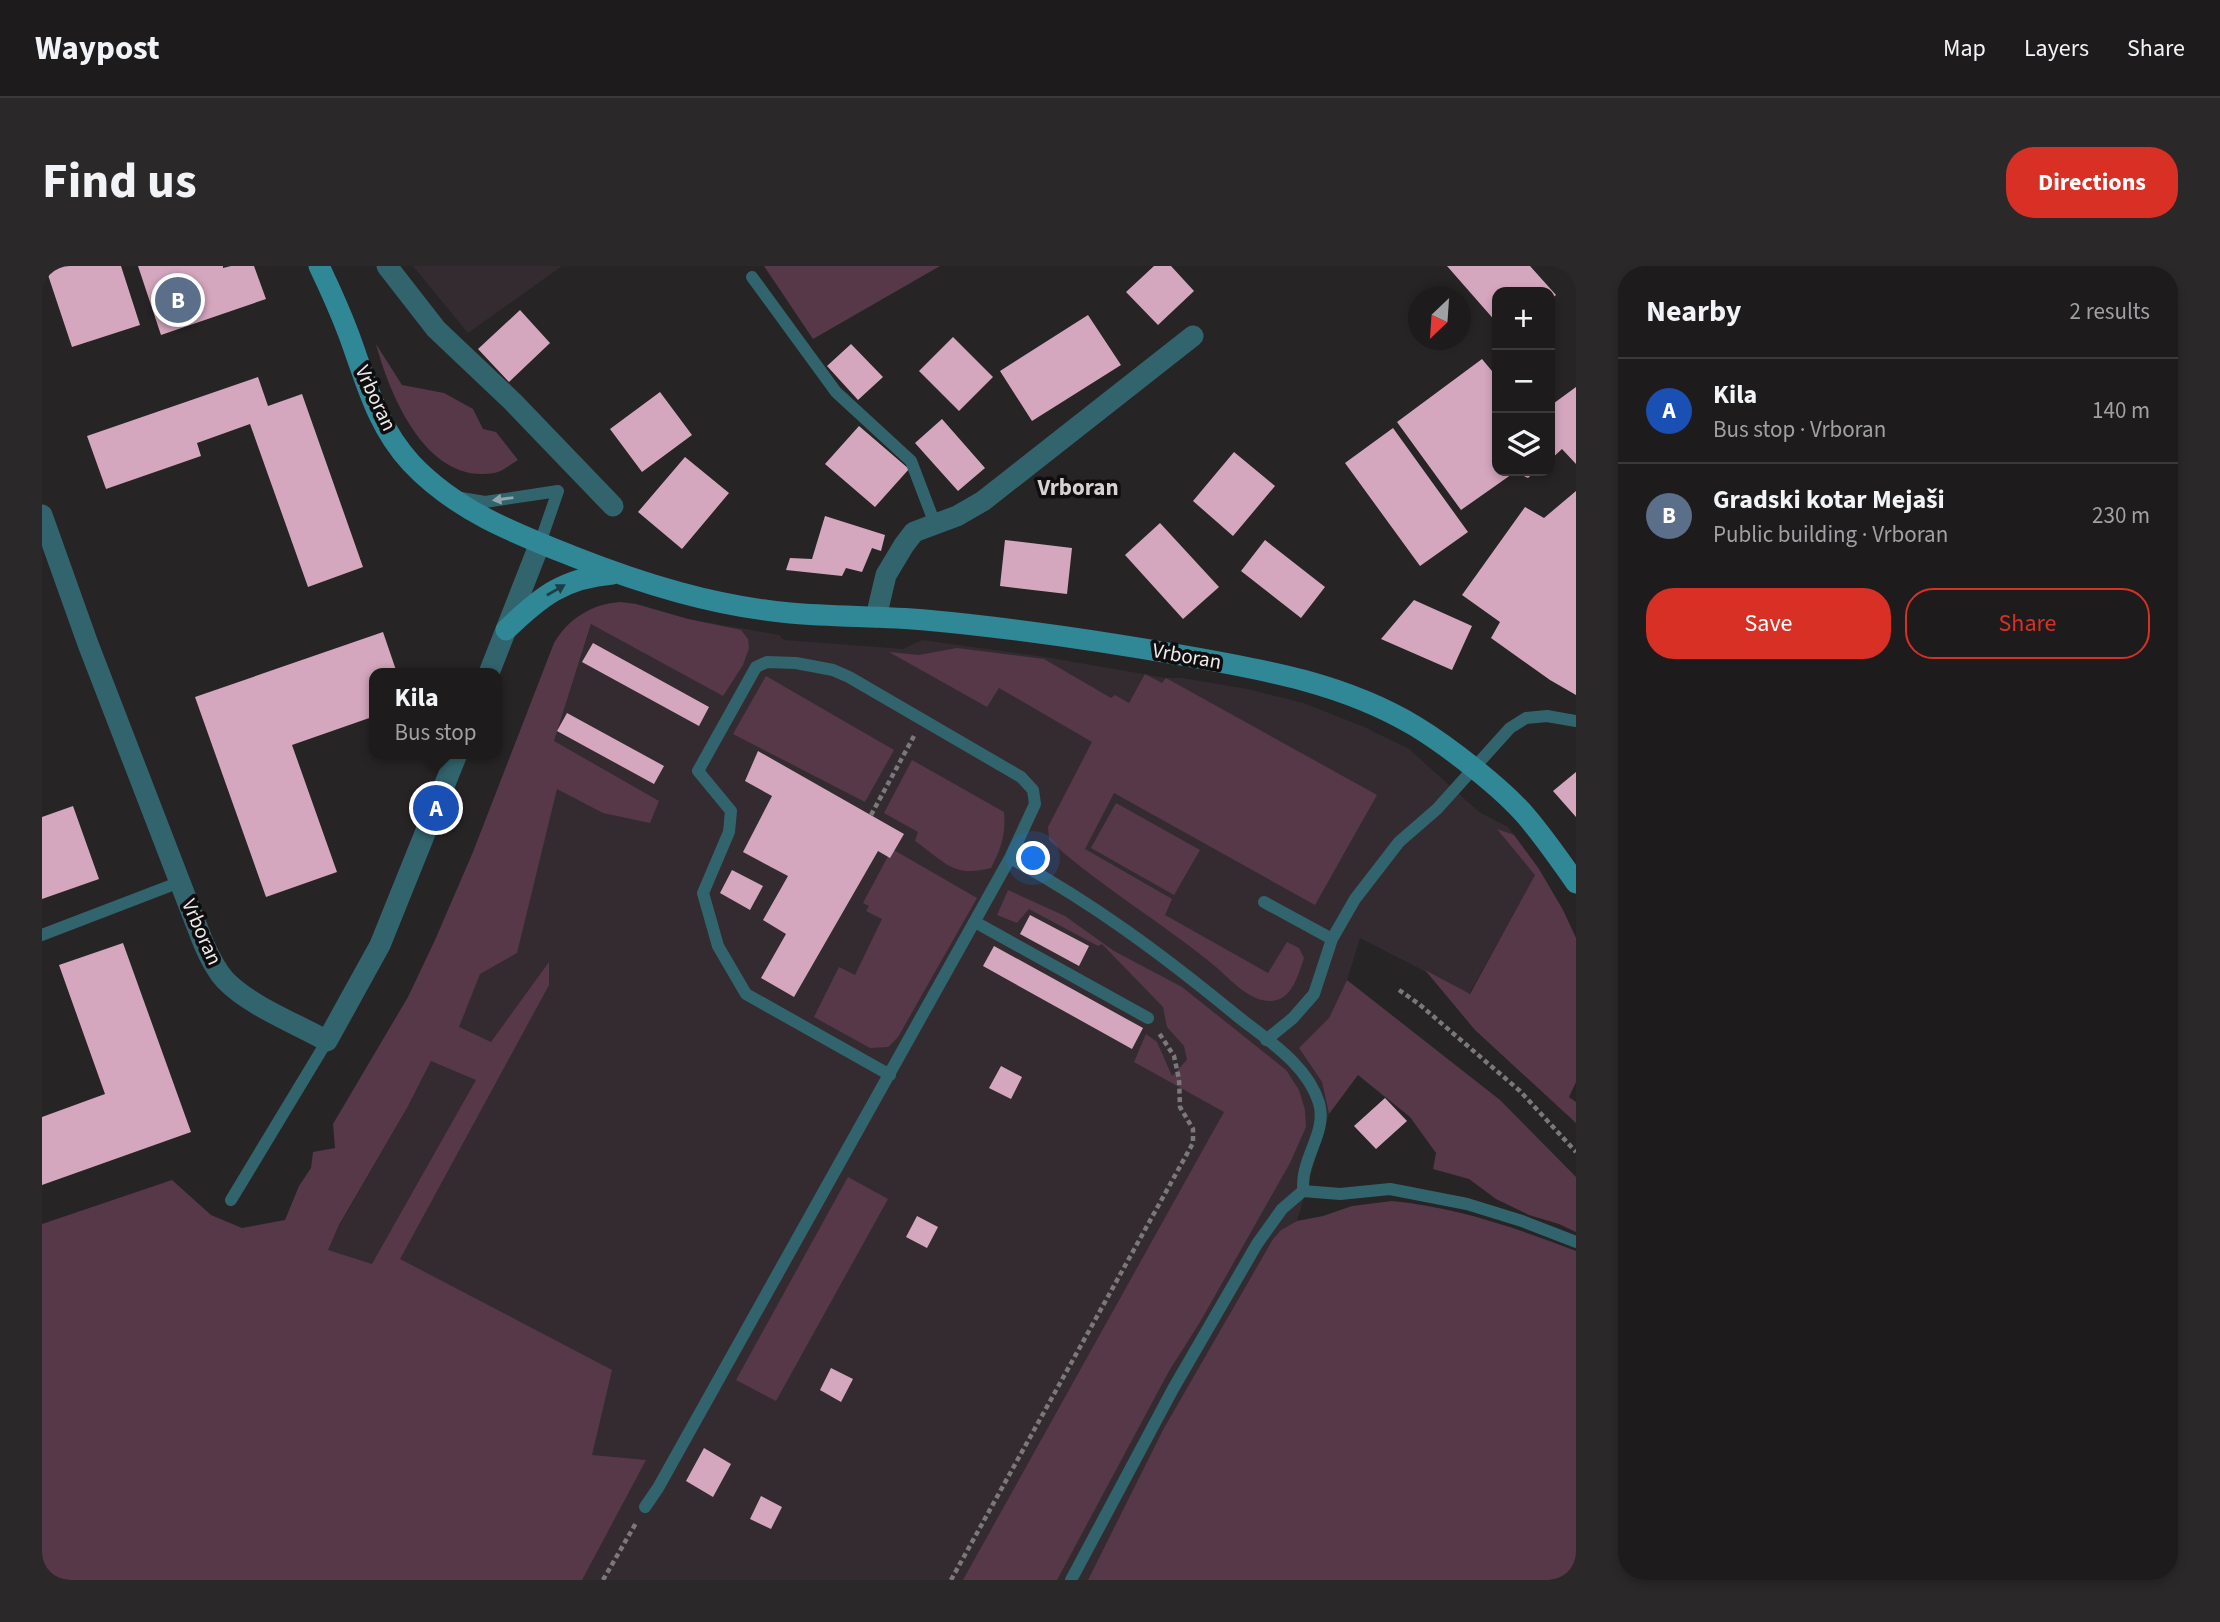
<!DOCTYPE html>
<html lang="en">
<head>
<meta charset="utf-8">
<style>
  :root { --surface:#1d1b1c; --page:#2a2829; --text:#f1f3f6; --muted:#a0a1a3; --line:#3b393b; --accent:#d93025 }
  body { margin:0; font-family:"Source Sans 3",sans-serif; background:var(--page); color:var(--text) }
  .controls { position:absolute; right:21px; top:21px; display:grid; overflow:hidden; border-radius:14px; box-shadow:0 4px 10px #0003 }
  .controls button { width:63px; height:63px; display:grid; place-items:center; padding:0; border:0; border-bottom:2px solid var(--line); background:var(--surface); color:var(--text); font:35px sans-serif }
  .compass { position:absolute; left:1366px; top:21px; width:63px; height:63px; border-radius:50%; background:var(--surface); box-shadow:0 4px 10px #0003; rotate:205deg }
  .you { position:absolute; left:992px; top:593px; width:24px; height:24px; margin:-18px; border:5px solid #fff; border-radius:50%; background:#1a73e8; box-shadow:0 0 0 10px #1a73e833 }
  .badge { display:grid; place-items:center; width:46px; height:46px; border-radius:50%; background:var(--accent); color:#fff; font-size:23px; font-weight:700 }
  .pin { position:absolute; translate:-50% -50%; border:4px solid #fff; box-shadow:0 2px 7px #0006 }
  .popup { position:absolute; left:327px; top:402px; width:133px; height:91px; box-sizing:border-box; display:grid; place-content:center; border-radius:14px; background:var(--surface); filter:drop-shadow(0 2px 5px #0005); font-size:23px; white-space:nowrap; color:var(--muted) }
  .popup b { font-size:26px; color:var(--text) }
  .popup::after { content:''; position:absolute; left:50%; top:100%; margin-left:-14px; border:14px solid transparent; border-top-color:var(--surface) }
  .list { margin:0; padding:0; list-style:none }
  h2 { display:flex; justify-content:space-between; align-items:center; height:91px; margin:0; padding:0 28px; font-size:30px }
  h2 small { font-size:23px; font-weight:400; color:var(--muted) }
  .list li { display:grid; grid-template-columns:46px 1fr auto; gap:21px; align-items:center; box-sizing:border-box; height:105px; padding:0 28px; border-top:2px solid var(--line) }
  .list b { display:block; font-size:26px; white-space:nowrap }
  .list p { margin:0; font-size:23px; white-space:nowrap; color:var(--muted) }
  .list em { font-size:23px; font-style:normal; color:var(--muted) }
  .actions { display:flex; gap:14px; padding:21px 28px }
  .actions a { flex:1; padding:16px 0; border:2px solid var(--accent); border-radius:28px; text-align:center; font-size:24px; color:var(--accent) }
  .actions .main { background:var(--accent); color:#fff }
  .icon { flex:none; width:38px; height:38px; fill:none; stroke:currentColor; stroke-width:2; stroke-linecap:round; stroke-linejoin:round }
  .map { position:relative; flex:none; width:1534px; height:1314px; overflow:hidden; border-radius:28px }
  header { display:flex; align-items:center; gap:42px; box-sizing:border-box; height:98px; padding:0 35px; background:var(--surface); border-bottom:2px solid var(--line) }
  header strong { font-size:33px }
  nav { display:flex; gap:38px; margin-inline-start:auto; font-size:24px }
  .intro { display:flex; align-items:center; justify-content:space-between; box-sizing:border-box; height:168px; padding:0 42px }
  h1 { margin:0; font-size:49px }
  .button { padding:18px 32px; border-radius:28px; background:var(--accent); color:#fff; font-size:24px; font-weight:700 }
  main { display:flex; gap:42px; padding:0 42px }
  aside { flex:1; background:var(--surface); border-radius:28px; box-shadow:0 4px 10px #0003 }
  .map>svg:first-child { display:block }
</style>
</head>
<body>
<header>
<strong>Waypost</strong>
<nav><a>Map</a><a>Layers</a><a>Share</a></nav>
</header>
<div class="intro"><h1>Find us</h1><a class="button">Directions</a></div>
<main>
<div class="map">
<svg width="1534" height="1314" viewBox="0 0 1534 1314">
  <rect width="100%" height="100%" fill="#272425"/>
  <path fill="#342b30" d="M371,0h149l-94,67z
    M567,337l27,1 52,15 91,16 5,5 119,9 19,-9 123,17 121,21h15l66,11 56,14 59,23 47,23 70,63 29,15 31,42 -70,125 -109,-56 -13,42 -18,38 -30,30 23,34 7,32 -32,107 -16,9 -8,9 -109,189 -76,152h-769l-102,-105 122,-249 68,-118 56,-110 91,-257 43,-135z"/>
  <path fill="#563849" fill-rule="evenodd" d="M722,0h176l-127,73z
    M334,78l26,41 42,8 29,16 10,20 13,3 22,28c-7,4 -16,12 -24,13 -67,12 -104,-77 -118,-129z
    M579,336l15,2 52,15 53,11 7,9 1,9 -6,17 -20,31 -132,-72 -37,117 105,60 -9,22 -47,-10 -46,-24 -40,164 -37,21 -21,53 32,15 58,-80v23l-149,274 212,111 -20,85 54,5 -64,120h-540v-356l130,-44 39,35 31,13 43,-8 14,-34 12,-18 2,-16 22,-4 -2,-24 75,-127 27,-57 38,-88 81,-209c15,-25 38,-39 67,-41zM389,795l45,19 -104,184 -44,-14 11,-25 68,-117z
    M915,382l87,11 67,39 4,-3 14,8 16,-29 17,9 4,-5 211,117 -62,110 -201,-112 -29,56 87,50 -7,16 103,58 19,-31 12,6 5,10c-6,17 -12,43 -34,43 -21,0 -39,-21 -54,-34 -53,-44 -115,-80 -167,-127l-1,-13 44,-85 -93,-54 -12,19 -98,-55 30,3z
    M724,410l128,74 -29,52 -132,-68z
    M870,494l92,52c2,22 -3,37 -13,56 -38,10 -46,-6 -76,-27l3,-9 -34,-19z
    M1074,537l84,47 -26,45 -83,-47z
    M1455,563l17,6 25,34 24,41 13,28v144l-7,15 7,5v21l-101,-93 -50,-60 45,24 65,-119z
    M850,583l85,49 -79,139 -10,10 -18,1 -56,-31 25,-50 16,8 27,-56 -16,-8 3,-5 -6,-3z
    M966,624l57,26 49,35 68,36 104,83 13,20 6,20 1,17 -16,36 -90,159 -31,49 -112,209h-94l261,-468 -90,-50 12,-28 11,8 15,34 15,-16 -3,-14 -17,-19 -4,-20 -61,-63 -4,2 -69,-37 -12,14 -20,-8z
    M1305,714l153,120 76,77v55l-17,-8 -30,-9 -33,-16 -27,-20 -36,-10 3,-16 -26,-36 -52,-42 -29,39 -7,-32 -23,-34 30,-30z
    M806,911l40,22 -112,202 -40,-21z
    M1350,935c64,6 124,27 184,50v329h-488l76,-152 109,-189 8,-9 16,-9 26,-5 29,-10z"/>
  <path fill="#d5a7bf" d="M3,0h76l19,59 -68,22z
    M96,0h85v2l8,-2h23l12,33 -105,36z
    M1112,0h17l23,25 -36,34 -32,-33z
    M1405,0h83l26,29 -6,5v-8h-53v31z
    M478,44l30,33 -41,39 -31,-33z
    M1046,49l33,50 -89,56 -32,-50z
    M911,71l40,40 -34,34 -40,-40z
    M809,78l32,33 -25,23 -31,-34z
    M1440,93l15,18v94h39l-8,7 -13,-6 -54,38 -64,-88z
    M216,111l10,29 34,-12 61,173 -55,20 -58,-163 -53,19 4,13 -95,33 -19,-53z
    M1534,121v77l-14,-15 -12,11v-54z
    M618,126l32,43 -50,37 -32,-43z
    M900,153l43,49 -27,23 -43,-48z
    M817,160l50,43 -34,38 -50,-43z
    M1351,162l75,104 -48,34 -75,-103z
    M1192,186l41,34 -42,50 -40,-35z
    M643,191l44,36 -47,56 -44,-37z
    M1534,225v204l-26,-15 -59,-42 9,-16 -38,-27 63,-88 19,11z
    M783,250l60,19 -4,16 -9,-3 -10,24 -16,-4 -4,8 -56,-6 4,-12 22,1z
    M1118,257l59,64 -36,32 -58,-64z
    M963,274l67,8 -5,46 -67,-8z
    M1223,274l60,47 -24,31 -60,-47z
    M1372,334l58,26 -20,44 -71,-31z
    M341,366l14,41h-22v43l-83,29 45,127 -71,25 -71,-200z
    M551,377l116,64 -10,19 -117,-64z
    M525,447l97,53 -10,18 -97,-53z
    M716,485l146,83 -14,24 -12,-7 -84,146 -33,-19 25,-44 -23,-14 25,-44 -45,-24 29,-56 -27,-15z
    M1534,506v45l-23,-26z
    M31,540l26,73 -57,20v-82z
    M690,604l31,16 -13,24 -30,-17z
    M988,649l59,31 -10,20 -59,-32z
    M81,677l68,189 -149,53v-68l63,-23 -46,-129z
    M952,680l149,82 -11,21 -149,-83z
    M959,800l21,11 -11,22 -22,-11z
    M1343,832l22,23 -31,28 -22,-23z
    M875,950l21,11 -11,21 -21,-11z
    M789,1102l22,11 -12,23 -21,-12z
    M662,1182l27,16 -18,33 -27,-16z
    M719,1230l21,11 -11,22 -21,-10z"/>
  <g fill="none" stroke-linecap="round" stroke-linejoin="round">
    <path stroke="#7a7879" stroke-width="4.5" stroke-dasharray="5 3.5" stroke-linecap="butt" d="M829,549l43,-79
      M1357,724l20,14 101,87 56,61
      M561,1314l33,-57
      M909,1314l242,-437v-14l-13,-22 -1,-28 -5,-23 -15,-23"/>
    <path stroke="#32646d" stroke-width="12" d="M710,11l84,115 75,69 24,63
      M419,232l24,4 73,-11 -18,52
      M968,592c82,44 154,98 226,157 31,25 71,49 83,88 7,24 -9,45 -14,67 -2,6 -2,14 -2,21l-21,18 -25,35 -84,145 -102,191
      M1222,636l68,37
      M933,656l173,96
      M0,669l138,-53
      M1224,774l27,-22 21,-24 18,-55 23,-40 44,-57 38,-33 73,-81 16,-10 21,-2 29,5
      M1261,925l37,3 50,-5 77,15 55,17 54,21
      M189,934l96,-159
      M603,1241l13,-19 352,-630 25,-54 -2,-14 -12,-13 -172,-100 -16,-7 -37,-7 -29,-1 -11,5 -58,104 33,40 -2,21 -26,61 15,53 28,48 144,81"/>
    <path stroke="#32646d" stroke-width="21" d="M345,0l49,63 77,73 100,104
      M0,249l46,129 115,298c6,14 12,27 22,38 25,26 70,43 102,61l53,-96 77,-191
      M834,351l10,-42 18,-30 10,-13 43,-16 26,-15 210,-165
      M447,407l51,-130"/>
    <path stroke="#308796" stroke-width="21" d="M277,0c11,23 21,45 30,69 17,46 27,90 62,128 44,47 103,70 161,93 71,28 142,50 218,57 45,4 90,3 135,7 88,8 175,21 261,36 80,14 159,28 229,70 33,20 87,62 111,90 18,21 34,44 50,67
      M464,364c35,-34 58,-52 107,-56"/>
  </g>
  <defs><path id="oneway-solid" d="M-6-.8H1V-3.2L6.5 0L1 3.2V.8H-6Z" transform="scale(1.75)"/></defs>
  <use fill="#8fa7ac" href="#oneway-solid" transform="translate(461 233) rotate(172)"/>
  <use fill="#1c3e44" href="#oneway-solid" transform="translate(514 324) rotate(-30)"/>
  <g text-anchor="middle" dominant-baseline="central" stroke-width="7" stroke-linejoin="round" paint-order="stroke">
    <g font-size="21" fill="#eceaeb" stroke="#0f0d0e">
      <text transform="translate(334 132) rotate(65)">Vrboran</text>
      <text transform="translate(1145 390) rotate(10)">Vrboran</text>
      <text transform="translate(160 666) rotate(66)">Vrboran</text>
    </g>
    <g font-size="23" font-weight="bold" fill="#d6d1d3" stroke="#0f0d0e">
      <text x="1036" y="221">Vrboran</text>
    </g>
  </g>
</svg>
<div class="controls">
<button>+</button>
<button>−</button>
<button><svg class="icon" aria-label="layers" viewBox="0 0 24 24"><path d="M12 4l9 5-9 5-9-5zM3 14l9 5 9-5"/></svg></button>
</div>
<svg class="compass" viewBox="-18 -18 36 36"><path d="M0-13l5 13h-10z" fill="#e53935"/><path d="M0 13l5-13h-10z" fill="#a0a1a3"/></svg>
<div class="you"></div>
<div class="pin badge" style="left:394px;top:542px;background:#1a4fb4">A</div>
<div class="popup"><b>Kila</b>Bus stop</div>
<div class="pin badge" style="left:136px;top:34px;background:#5c6f8a">B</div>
</div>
<aside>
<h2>Nearby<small>2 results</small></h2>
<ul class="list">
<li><span class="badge" style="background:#1a4fb4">A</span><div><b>Kila</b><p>Bus stop · Vrboran</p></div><em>140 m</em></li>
<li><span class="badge" style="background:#5c6f8a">B</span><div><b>Gradski kotar Mejaši</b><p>Public building · Vrboran</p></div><em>230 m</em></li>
</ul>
<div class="actions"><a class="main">Save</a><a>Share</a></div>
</aside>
</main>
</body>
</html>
